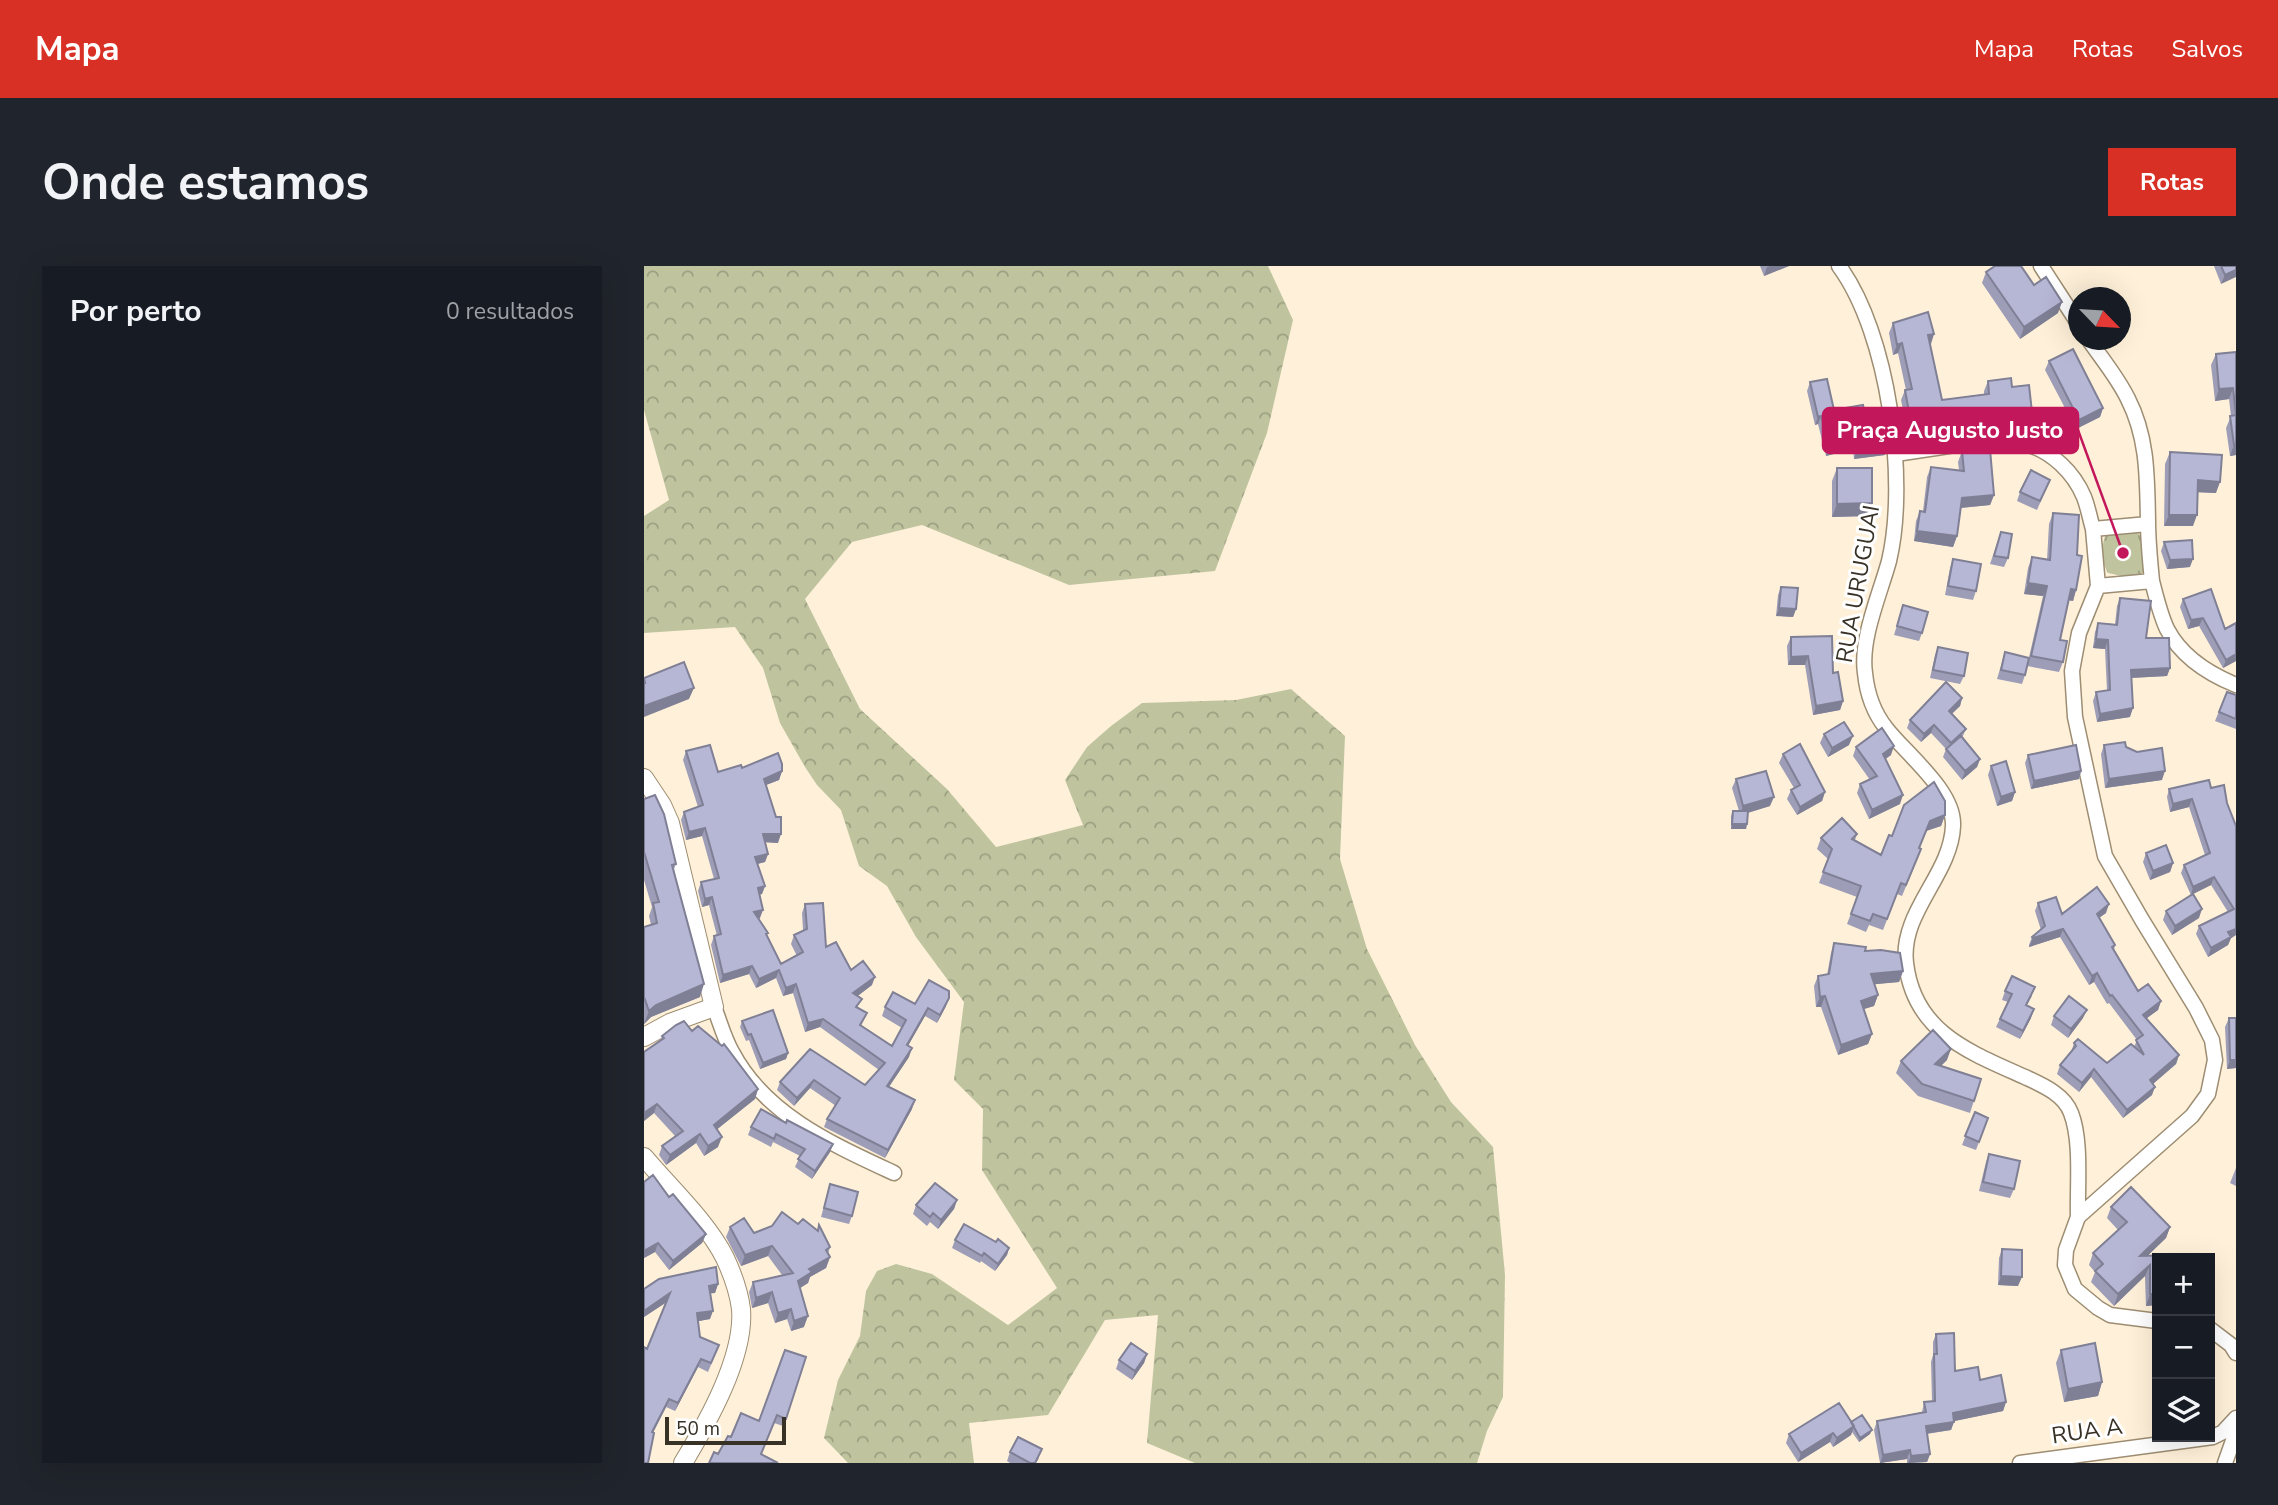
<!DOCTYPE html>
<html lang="pt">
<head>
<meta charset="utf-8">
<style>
  :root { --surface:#171b24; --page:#20242c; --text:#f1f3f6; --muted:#9ea1a6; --line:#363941; --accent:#d93025 }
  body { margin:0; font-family:"Nunito Sans",sans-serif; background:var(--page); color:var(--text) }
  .controls { position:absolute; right:21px; bottom:21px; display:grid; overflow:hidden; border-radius:0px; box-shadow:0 7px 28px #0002 }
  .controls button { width:63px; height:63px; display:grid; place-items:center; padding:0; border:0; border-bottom:2px solid var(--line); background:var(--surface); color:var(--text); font:35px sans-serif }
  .compass { position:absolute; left:1424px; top:21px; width:63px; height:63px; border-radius:50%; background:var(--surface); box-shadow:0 7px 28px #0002; rotate:115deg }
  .scale { position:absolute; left:21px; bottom:18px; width:121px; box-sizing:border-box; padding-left:7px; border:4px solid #383126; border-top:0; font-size:19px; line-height:24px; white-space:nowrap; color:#383126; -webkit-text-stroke:5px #fff; paint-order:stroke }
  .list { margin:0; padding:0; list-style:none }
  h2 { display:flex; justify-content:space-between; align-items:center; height:91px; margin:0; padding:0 28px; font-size:30px }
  h2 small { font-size:23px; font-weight:400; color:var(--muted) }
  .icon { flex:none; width:38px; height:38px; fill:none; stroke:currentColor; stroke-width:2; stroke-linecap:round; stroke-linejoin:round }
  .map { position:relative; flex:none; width:1592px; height:1197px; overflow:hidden; border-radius:0px }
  header { display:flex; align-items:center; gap:42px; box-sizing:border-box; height:98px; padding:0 35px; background:var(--accent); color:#fff }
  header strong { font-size:33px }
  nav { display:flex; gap:38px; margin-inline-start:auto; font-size:24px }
  .intro { display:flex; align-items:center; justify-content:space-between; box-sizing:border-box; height:168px; padding:0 42px }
  h1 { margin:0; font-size:49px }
  .button { padding:18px 32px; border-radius:0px; background:var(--accent); color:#fff; font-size:24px; font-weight:700 }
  main { display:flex; gap:42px; padding:0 42px }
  aside { flex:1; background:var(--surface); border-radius:0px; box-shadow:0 7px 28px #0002 }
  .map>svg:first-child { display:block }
</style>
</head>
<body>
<header>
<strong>Mapa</strong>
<nav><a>Mapa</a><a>Rotas</a><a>Salvos</a></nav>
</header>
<div class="intro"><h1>Onde estamos</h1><a class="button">Rotas</a></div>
<main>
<aside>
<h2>Por perto<small>0 resultados</small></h2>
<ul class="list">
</ul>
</aside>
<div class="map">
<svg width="1592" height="1197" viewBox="0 0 1592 1197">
  <defs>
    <pattern id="grass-tufts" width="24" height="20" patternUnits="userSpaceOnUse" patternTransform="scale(1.75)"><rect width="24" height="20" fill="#bfc49f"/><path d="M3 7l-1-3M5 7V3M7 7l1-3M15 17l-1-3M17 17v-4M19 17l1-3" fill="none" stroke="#9ca081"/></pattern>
    <pattern id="forest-crowns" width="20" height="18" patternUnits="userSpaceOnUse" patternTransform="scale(1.75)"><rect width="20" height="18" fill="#bfc49f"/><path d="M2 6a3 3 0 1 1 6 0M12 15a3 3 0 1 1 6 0" fill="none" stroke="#9ca081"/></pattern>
  </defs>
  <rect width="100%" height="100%" fill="#fff1d9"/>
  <path fill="url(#grass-tufts)" d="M1493,266l5,5 2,34 -4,4 -14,2 -18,-4c-6,-9 -8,-30 -1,-40z"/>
  <path fill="url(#forest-crowns)" d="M0,0h624l25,54 -26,113 -52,138 -146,14 -147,-60 -70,17 -47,57 55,110 87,80 49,58 87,-22 -18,-45 22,-33 24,-21 31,-23 94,-3 55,-11 54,47 -5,123 27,90 48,96 36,57 42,45 12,128 -2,122 -16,34 -10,32h-282l-48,-20 11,-128 -53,5 -57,95 -79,8 5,40h-126l-24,-25 14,-58 22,-44 6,-45 11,-20 19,-7 36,10 76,51 49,-37 -75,-118 1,-61 -29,-29 10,-78 -48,-65 -29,-51 -28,-20 -18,-56 -24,-25 -12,-18 -25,-44 -17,-55 -28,-41 -91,6v-117l25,-16 -25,-90z"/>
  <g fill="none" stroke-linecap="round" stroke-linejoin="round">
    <defs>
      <path id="minor" d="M1195,0c50,68 69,215 50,295 -9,33 -29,78 -24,112 2,20 9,40 21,55 20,26 69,63 67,98 -2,49 -53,86 -47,137 8,69 63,89 119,114 17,8 39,17 46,36 11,28 6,74 7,104
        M1397,0l37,57
        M1445,74c13,19 29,38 39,59 20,39 19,79 20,122 0,20 2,40 4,60l-54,5 -5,-57 55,-5
        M1252,188c34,-4 98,-19 130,-10 26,7 48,29 58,53 4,10 6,22 9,32
        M1508,315c4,15 8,33 15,48 14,27 42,45 69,56
        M1454,320l-19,47 -7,38 3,46 30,139 37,64 54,88 16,32 3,20 -7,34 -16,22 -114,101 -12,33 -1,15 10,24 23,19 12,7 47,6
        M70,741c6,15 10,31 18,45 33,63 102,93 162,121
        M1566,1063l21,16 5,8
        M1376,1197l193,-26 10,-5 13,-14
        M1581,1197l11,-31"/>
      <path id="tertiary" d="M0,512l18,27 8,18 44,184 -44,16 -26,14
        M0,891c26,31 63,65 81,101 7,15 14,35 16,51 4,48 -34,114 -58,154"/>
    </defs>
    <use href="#minor" stroke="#9d8d72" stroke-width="17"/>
    <use href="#tertiary" stroke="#9d8d72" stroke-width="20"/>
    <use href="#minor" stroke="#fff" stroke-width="14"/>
    <use href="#tertiary" stroke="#fff" stroke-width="18"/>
  </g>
  <path fill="#9d9db7" d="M1116,0h29l-25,10z
    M1570,0h22l-15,18z
    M1342,6l48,13 24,28 -38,26 -38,-56z
    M1249,57l41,11 -4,10 12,56 42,-6v-3l4,-10 24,6 16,35 -54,5 -65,12 -8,-39 4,-10h1l-8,-37 -5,2 -4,-22z
    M1592,86v103l-6,1 -4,-28 5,-12 -2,-17 -14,2 -4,-36 5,-11z
    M1405,95l54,47 -3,9 -24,12 -31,-59z
    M1166,116l24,28 34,23 17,22 -31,4 -1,-10 -27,7 -8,-32 -3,1 -8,-34z
    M1318,185l32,44 -4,10 -29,3 -4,28 -4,11 -39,-6 2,-20 4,-10h3l4,-34 4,-10 28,3 -1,-8z
    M1526,186l46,41 -19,-1 -4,34h-29l1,-62z
    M1193,202l30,48 -35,1v-36z
    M1406,214l-13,30 -20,-9 3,-9z
    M1409,247l23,77 -3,11 -4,-1 -9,40 3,22 -4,10 -32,-6 16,-70 -19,-2 4,-26 4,-11 15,3 2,-36z
    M1357,266l7,26 -4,9 -14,-3z
    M1520,276l26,25 -23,2 -6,-18z
    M1309,293l23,32 -3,9 -28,-5 5,-27z
    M1137,321l15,22 -3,8 -17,-1 2,-21z
    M1567,323l25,72 -13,7 -24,-42 -11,3 -8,-22 3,-8z
    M1476,332l26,40 24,30 -3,8 -35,2 -2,39 -33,5 -4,-21 3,-9 11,-1 -2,-42 -12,-1 2,-16 3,-9 17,1 2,-18z
    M1259,339l19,28 -3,8 -25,-6z
    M1147,371l42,36 10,28 -3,9 -27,5 -8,-50h-17l-1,-19z
    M1294,381l26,29 -4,8 -30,-6 5,-23z
    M1361,386l20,23 -3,9 -25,-5z
    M1583,426l9,3v34l-21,-8z
    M1318,432l-2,8 -8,8 14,15 -4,9 18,21 -3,8 -15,13 -19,-23 3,-8 -15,-16 -10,9 -14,-14 3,-8z
    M1180,468l25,11 -21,12 -8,-14z
    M1460,479l22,2 36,33 -57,8 -4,-34z
    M1212,481l35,8 -6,4 15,45 -31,15 -12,-26 3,-9 10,-4 -17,-24z
    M42,485l32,21 24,-4 40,3 -3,9 -13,5 12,58 -13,-1 3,12 -3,8 -7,2 7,22 -3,8 -3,1 1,23 -1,1 22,45 16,-8 -6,-12 3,-9 9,-5 -1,-17 3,-9 21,43 25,23 21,15 -15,11 1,12 9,5 -6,13 31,20 10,-18 -20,-12 3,-9 30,-3 31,2 -9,17 -12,-7 -17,29 1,12 -20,30 23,22 -27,49 -61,-31 3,-8 9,-13 -26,-18 -16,18 -17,-16 3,-8 30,-33 55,36 14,-15 -59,-43 -15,5 -12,-39 -10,3 -7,-18 -20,10 -7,-14 -29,9 -9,-38 3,-9h3l-8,-31 -7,2 -4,-16 3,-9 13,-3 -12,-43 -16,4 -5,-20 3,-8 14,-5 -15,-47z
    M1139,488l42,38 -3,9 -25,14 -10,-16 4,-9 3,-2 -15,-25z
    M1384,489l53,16 -2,8 -48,10 -6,-26z
    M1347,500l24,26 -3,9 -15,5 -9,-31z
    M1092,513l34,27 -22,7 -2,16h-15v-13l2,-5h6l-7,-23z
    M1580,519l12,150 -5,3 -3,7 -20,12 -12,-23 3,-8 29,-14 -17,-27 -20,10 -10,-22 3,-8 21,-10 -16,-48 -19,5 -3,-15 2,-8 42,-1z
    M0,533l32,65 -2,5 26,128 -49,20 -7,7v-97l7,-2 -2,-9 3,-9 -8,-27z
    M1301,549l-4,11 -15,5 -7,17 2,1 -4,11 -15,36 -5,-2 -14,36 -14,-5 -3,7 -19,-8 10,-27 -38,-14 9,-24 -11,-10 4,-11 36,-4 -2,6 26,15 11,-19z
    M1502,587l27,10 -3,9 -20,8 -7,-18z
    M1394,637l24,11 44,-1 -7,5 16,27 -1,5 24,41 23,10 -3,9 -11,8 32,37 -3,9 -23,20 -1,11 -29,23 -32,-41 -12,15 -22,-18 3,-9 11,-13 3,-9 33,20 27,-16 3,-7 -28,-37 -2,1 -13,-22 -5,3 -29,-48 -31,10v-2l3,-8 9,-7 -6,-19z
    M1522,645l33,7 -27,17 -9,-15z
    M1190,677l31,8 38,20 -4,11 -25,2 4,11 -4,11 -10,3 8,25 -4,10 -30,11 -17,-48h-5l-2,-21 4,-10 9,-1 4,-22z
    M1361,725l27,5 -5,9 4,13 -11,21 -24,-12 12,-25 -6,-2z
    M1410,750l29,2 -15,20 -17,-13z
    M1585,752l7,50 -9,1 -2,-42z
    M98,755l46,32 -2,6 -26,10 -11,-29 -3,1 -6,-14z
    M48,765l66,58 -3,10 -38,30 1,18 -14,9 -8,-13 -30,22 -7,-10 3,-9 13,-10 -21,-23 -10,8v-69l17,-12 1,-4z
    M1303,794l-6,6 40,13 -11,34 -52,-17 -22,-23 5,-12z
    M1331,846l13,6 -12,32 -14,-5z
    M142,857l47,21 -3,8 -18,27 -17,-12 5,-11 -27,-14 -2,5 -23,-12 3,-8z
    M1345,888l25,35 -4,9 -31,-7 7,-29z
    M1592,902v18l-6,-3z
    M0,916l25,15 37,37 -4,9 -33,27 -14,-18 -11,6z
    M186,918l22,32 -3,8 -28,-7z
    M313,934l-3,9 -16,20 -8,-7 -3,4 -14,-12 3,-9z
    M1467,941l59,20 -4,11 -18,17 9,50 -11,1 -1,-30 -31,30 -23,-24 4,-10 -6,-7 4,-12 25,-23 -11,-12z
    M86,961l24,6 76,14 -2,7 2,3 -4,11 -16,9 -2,6 -8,5 4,39 -13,4 -4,-12 -12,4 -7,-20 -16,5 -3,-16 4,-10 29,-7 -14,-19 -27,10 -15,-29z
    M311,974l41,2 13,6 -2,7 -12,16 -14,-10 -1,2 -28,-15z
    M1358,983l16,37 -20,-1 1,-27z
    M74,1018l-3,9h-4l-1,26 -12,2 2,16 19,8 -3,8 -8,19 -10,-5 -23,44 -9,-4 -13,26 -5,30 -1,-114 19,-47 -22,15v-28z
    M1292,1068l19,37 25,9 26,22 -3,9 -49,10 -3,9 -24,4 3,20 -3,8 -20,1v-4l-27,4 -6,-33 3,-9 45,-9 2,-10 8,-1 -1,-39 2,-7v-13z
    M1417,1084l41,32 -4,14 -34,6 -8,-39z
    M503,1088l-3,9 -12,17 -16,-11 3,-9z
    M162,1091l-23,69 -9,-3 -13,31h-43l13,-17 28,-16z
    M1207,1156l19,12 -11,8 -7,-10 -1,3 -18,12 -3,-5 -32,20 -12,-19 3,-9z
    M366,1186l29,6 -3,5h-26l-3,-2z"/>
  <path fill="#7f7f95" d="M1126,0h19l-25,10 3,-9z
    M1592,4v7l-15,7 4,-9z
    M1418,36l-4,11 -38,26 4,-12z
    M1290,68l-3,10 -6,1 3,-10z
    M1258,77l-4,10 -5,2 4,-10z
    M1589,122l-4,11 -14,2 4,-12z
    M1459,142l-3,9 -24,12 3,-9z
    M1388,146l-4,10 -54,5 -65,12 3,-10 66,-12z
    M1177,150l-3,8 -3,1 3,-8z
    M1212,174l-3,9 -27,7 3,-9z
    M1590,179h2v10l-6,1z
    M1244,180l-3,9 -31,4 3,-9z
    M1554,214l22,2 -4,11 -23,-1z
    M1350,229l-4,10 -31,3 3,-10z
    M1228,237l-5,13 -35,1 5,-13z
    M1525,249h28l-4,11h-29z
    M1273,265l40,5 -4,11 -39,-6z
    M1549,293l-3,8 -23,2 3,-9z
    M1384,317l19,3 -4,10 -19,-2z
    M1427,323l5,1 -3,11 -6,-1z
    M1135,342l17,1 -3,8 -17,-1z
    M1559,352l-4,8 -11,3 3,-9z
    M1452,373l12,1 -3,9 -12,-1z
    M1592,388v7l-13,7 3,-8z
    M1164,390l-3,9h-17l3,-8z
    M1526,402l-3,8 -39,2 3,-8z
    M50,422l-5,11 -45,18v-11z
    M1318,432l-2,8 -14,13 3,-8z
    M1199,435l-3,9 -27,5 3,-9z
    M1489,442l-3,9 -33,5 3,-8z
    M1290,459l-3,8 -10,9 3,-8z
    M1209,470l-4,9 -21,12 4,-9z
    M1250,480l-3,9 -11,8 3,-9z
    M1336,493l-3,8 -15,13 3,-9z
    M138,505l-3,9 -18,7 3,-8z
    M1437,505l-2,8 -48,10 3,-8z
    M1521,505l-3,9 -57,8 4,-9z
    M1181,526l-3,9 -25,14 3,-8z
    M1371,526l-3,9 -15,5 4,-9z
    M1259,529l-3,9 -31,15 3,-9z
    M1130,531l-4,9 -30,9 3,-9z
    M1548,533l-3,8 -19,5 3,-8z
    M1301,549l-4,11 -15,5 4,-10z
    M1088,558h15l-1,5h-15z
    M61,562l-3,8 -16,4 3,-8z
    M119,568h18l-3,9 -18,-1z
    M124,588l-3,8 -13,3 3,-8z
    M1529,597l-3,9 -20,8 3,-9z
    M1570,611l-3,8 -20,10 2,-8z
    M121,620l-3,8 -8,2 4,-8z
    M68,631l-3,8 -7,2 3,-8z
    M1465,638l-3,9 -13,9 4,-8z
    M1558,643l-3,9 -27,17 3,-9z
    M119,644l-3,8 -9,3 3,-9z
    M1419,663l-3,8 -31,10 4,-9z
    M1592,663v6l-5,3 -3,7 -20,12 3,-9 17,-16z
    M108,700l-3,8 -29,9 3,-8z
    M135,704l-3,8 -20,10 3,-9z
    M1259,705l-4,11 -32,3 4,-11z
    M1453,707l-3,9 -5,3 3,-9z
    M231,711l-3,8 -22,17 3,-9z
    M60,718l-4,13 -49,20 -7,7 5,-13 7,-6z
    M152,718l-3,9 -10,3 3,-8z
    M1234,729l-4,11 -17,5 4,-10z
    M1181,730l-4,11h-5l4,-10z
    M305,732l-3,8 -9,17 3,-8z
    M1517,735l-3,9 -18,13 3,-8z
    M284,742l-3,8 -21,37 3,-8z
    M1390,743l-3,9 -11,21 3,-8z
    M1443,744l-4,8 -15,20 3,-9z
    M179,753l-3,8 -15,5 3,-9z
    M1228,768l-4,10 -30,11 3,-10z
    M268,782l-3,9 -25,37 3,-8z
    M1307,783l-4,11 -16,15 4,-11z
    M144,787l-2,6 -26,10 3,-6z
    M1535,789l-3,9 -29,25 3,-9z
    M1586,794h6v8l-9,1z
    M1450,803l-3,8 -12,15 3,-9z
    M170,814l-4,8 -16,18 3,-8z
    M1511,821l-3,8 -29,23 4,-8z
    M114,823l-3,10 -45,36 4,-10z
    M271,834l-3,9 -27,49 3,-8z
    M13,838l-3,9 -10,8v-8z
    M56,868l-4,9 -30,22 4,-10z
    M78,871l-4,10 -14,9 4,-10z
    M189,878l-3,8 -18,27 3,-8z
    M313,934l-3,9 -16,20 3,-9z
    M1526,961l-4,11 -30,29 4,-11z
    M62,968l-4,9 -33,27 4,-9z
    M14,977l-3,9 -11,6v-7z
    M128,980l-4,10 -27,10 4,-11z
    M365,982l-2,7 -12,16 3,-7z
    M186,991l-4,11 -16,9 -2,6 -14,9 4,-11 11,-12z
    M1506,999l-5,11 -31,30 4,-12z
    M1357,1010l21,1 -4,9 -20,-1z
    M74,1018l-3,9 -9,1 3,-8z
    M128,1026l-4,11 -16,5 4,-10z
    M26,1027l-3,9 -23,15v-6z
    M1506,1028h7v11l-11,1z
    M147,1043l-4,10 -12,4 3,-10z
    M69,1045l-3,8 -16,3 3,-9z
    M164,1050l-4,11 -13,4 3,-10z
    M503,1088l-3,9 -12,17 3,-9z
    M57,1093l-3,8 -23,44 3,-8z
    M1458,1116l-4,14 -34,6 4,-13z
    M25,1133l-3,8 -17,33 3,-8z
    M1362,1136l-3,9 -53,11 3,-9z
    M1310,1156l-3,8 -28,4 3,-8z
    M1210,1160l-3,9 -18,12 4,-9z
    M1228,1164l-2,4 -11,8 1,-4z
    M1189,1167l-3,9 -32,20 3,-9z
    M1266,1184l-3,9 -27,4 3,-8z
    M1286,1188l-3,8 -19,1 3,-7z"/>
  <path fill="#b6b6d5" stroke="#7f7f95" stroke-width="2" d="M1351,0h26l13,19 12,-8 16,25 -38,25 -38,-55z
    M1577,0h15v4l-11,5z
    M1284,46l6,22 -6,1 14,65 47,-6 -1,-13 23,-3 1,9 17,-2 3,27 -54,5 -66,12 -7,-39 7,-1 -10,-46 -5,2 -4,-22z
    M1429,83l30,59 -24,12 -30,-59z
    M1592,86v63l-3,-27 -14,1 -3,-35z
    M1183,113l7,31 29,-5 5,28 18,-3 2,16 -31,4 -1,-10 -27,7 -8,-31 -3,1 -8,-35z
    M1592,149v30h-2l-4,-29z
    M1346,183l4,46 -32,3 -5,38 -40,-5 3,-20 5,1 6,-45 33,4 -2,-20z
    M1526,186l52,3 -2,27 -22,-2 -1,35h-28z
    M1193,202h35v35l-35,1z
    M1387,204l19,10 -10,21 -20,-9z
    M1409,247l26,2 -2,40 5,1 -6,34 -5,-1 -11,51 7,1 -4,21 -32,-6 16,-70 -19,-3 4,-26 18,3z
    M1357,266l11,2 -4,24 -14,-2z
    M1548,274l1,19 -23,1 -6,-18z
    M1309,293l28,5 -5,27 -28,-5z
    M1137,321l17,1 -2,21 -17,-1z
    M1567,323l14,40 11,-6v31l-10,6 -23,-42 -12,2 -8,-21z
    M1476,332l31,3 -5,37h23l1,30 -39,2 2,38 -33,6 -4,-22 14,-2 -2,-50 -12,-1 2,-16 19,2z
    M1259,339l25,7 -6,21 -25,-7z
    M1188,370l1,37 5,-1 5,29 -27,5 -8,-50 -17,1v-20z
    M1294,381l30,6 -4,23 -31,-6z
    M1361,386l24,6 -4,17 -24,-5z
    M40,396l10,26 -50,18v-23h1l-1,-5z
    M1302,416l16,16 -13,13 17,18 -15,14 -17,-18 -10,9 -14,-14z
    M1583,426l9,3v24l-17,-7z
    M1200,456l9,14 -21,12 -8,-14z
    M1238,462l12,18 -11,8 20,41 -31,15 -12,-26 17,-8 -21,-29z
    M1317,470l19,23 -15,12 -19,-22z
    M1481,476l1,5 11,5 25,-4 3,23 -56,8 -5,-34z
    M1156,478l25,48 -25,15 -9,-17 9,-5 -17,-31z
    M66,479l8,27 23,-7 1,3 36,-15 4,11v7l-18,8 12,38h5v17h-18l5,20 -13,3 10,29 -7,2 5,22 -9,2 14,21 -2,1 15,30 22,-12 -9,-17 13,-6 -2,-25 18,-1 3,44 10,-5 15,28 12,-9 12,16 -22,16 9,6 -6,8 11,6 -7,12 32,21 14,-26 -21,-13 8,-15 22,12 14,-24 20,11v7l-9,17 -12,-7 -21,37 5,3 -25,38 28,14 -27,50 -61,-31 13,-21 -26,-18 -17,18 -17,-16 30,-33 55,36 20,-22 -62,-44 -15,4 -12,-39 -10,4 -7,-18 -20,9 -7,-13 -29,9 -9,-39 7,-2 -9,-37 -7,2 -4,-17 18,-4 -14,-50 -16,4 -5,-20 19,-7 -17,-54z
    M1432,479l5,26 -47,10 -6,-26z
    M1362,495l9,31 -14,5 -10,-31z
    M1122,505l8,26 -31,9 -7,-27z
    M1565,514l2,8 13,-3 3,18 9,23v103l-8,3 3,5 -20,11 -12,-22 35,-17 -20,-32 -21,10 -9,-22 26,-12 -18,-54 -19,5 -4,-15z
    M1290,516l11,19v14l-15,6 -11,27 2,1 -15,36 -5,-2 -14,36 -14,-5 -3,7 -19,-7 10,-28 -38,-14 9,-23 -11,-11 21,-20 15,16 -5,5 29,16 8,-20 3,1 12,-31z
    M11,529l9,19 12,50 -4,1 32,119 -48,21 -7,6 -5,-14v-70l13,-4 -4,-20 6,-1 -15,-50v-53z
    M1089,545h15l-1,13h-15z
    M1522,579l7,18 -20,8 -7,-18z
    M1453,621l12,17 -12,10 18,31 -3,2 26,44 10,-7 13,17 -18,14 36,40 -29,25 5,7 -28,23 -33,-41 -12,14 -22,-18 16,-19 -2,-3 4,-4 29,24 24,-19 13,11 -8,-15 7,-5 -31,-40 -2,1 -13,-23 -5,3 -29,-47 -30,9 -1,-1 13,-11 -7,-23 18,-6 6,17z
    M1549,628l9,15 -27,17 -9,-15z
    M1190,677l32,4 -1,4 16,-1 19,3 3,18 -32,3 7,21 -17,6 11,33 -31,11 -16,-49 -5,1 -2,-21 11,-2z
    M1368,710l23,11 -9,18 8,4 -11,22 -23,-12 12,-25 -7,-3z
    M1425,730l18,14 -16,19 -17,-13z
    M129,744l15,43 -25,10 -12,-29 -3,1 -6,-14z
    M1585,752h7v42h-6z
    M40,755l8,10 6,-5 24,20 2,-2 34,45 -44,36 8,12 -14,9 -8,-12 -30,21 -8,-9 21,-15 -26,-27 -13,9v-61l20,-14 -2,-2 14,-11z
    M1289,764l18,19 -16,15 46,15 -7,22 -52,-17 -21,-23z
    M117,843l25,14 1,-3 46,24 -18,27 -17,-12 7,-10 -29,-15 -2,5 -23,-12z
    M1331,846l13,6 -9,24 -14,-6z
    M1345,888l31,7 -6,28 -31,-7z
    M9,909l16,22 4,-3 33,40 -33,27 -15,-18 -14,8v-69z
    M291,917l22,17 -16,20 -8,-7 -3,4 -14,-12z
    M186,918l28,8 -6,24 -28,-8z
    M1487,921l39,40 -30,29 35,-1v3h-18v36h-7v-29l-32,29 -23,-23 8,-7 -10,-11 34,-31 -16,-15z
    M138,946l16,12 5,-5 15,12 1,-6 11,22 -4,3 4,7 -21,12 3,3 -14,9 10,35 -14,5 -3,-12 -13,4 -6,-21 -16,6 -3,-16 40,-9 -21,-27 -27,9 -15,-28 14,-9 10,15 18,-7z
    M320,958l32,18 2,-3 11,9 -11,16 -14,-11 -2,3 -27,-16z
    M1358,983l20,1v27l-21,-1z
    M72,1001l2,17 -9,2 4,25 -16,2 3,24 19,8 -8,18 -10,-4 -23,44 -9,-4 -17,33 2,1 -6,30h-4v-116l3,2 23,-56 -26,18v-22l15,-10z
    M1310,1067l1,38 23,-4 2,13 21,-5 5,27 -53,11 1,9 -28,4 4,28 -19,2 -1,-6 -27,5 -6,-34 49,-9 -2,-10 11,-1 -1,-47h3l-1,-20z
    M487,1077l16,11 -12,17 -16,-11z
    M1451,1077l7,39 -34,7 -7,-39z
    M141,1084l21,7 -20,62 -9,-4 -16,39 17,9h-69l5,-11 4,2 10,-18 3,1 10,-24 18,8z
    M1195,1137l15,23 -17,12 -4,-5 -32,20 -12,-19z
    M1218,1149l10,15 -12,8 -9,-16z
    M374,1171l24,12 -7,14h-5l-20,-11z"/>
  <g text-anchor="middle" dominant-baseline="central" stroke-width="6" stroke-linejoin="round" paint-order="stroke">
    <g font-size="23" fill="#383126" stroke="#fff">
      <text transform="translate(1214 318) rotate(-80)">RUA URUGUAI</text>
      <text transform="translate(1443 1165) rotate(-8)">RUA A</text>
    </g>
  </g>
  <path fill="none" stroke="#c2185b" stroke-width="2.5" d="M1479 287L1434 164"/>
  <circle fill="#c2185b" stroke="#fff" stroke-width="2.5" cx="1479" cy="287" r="7"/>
  <rect fill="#c2185b" stroke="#c2185b" stroke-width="2.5" x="1179" y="142" width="255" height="45" rx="7"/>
  <g font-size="24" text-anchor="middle" font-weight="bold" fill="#fff">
    <text x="1306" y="172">Praça Augusto Justo</text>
  </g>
</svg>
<div class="controls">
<button>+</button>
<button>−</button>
<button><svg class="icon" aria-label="layers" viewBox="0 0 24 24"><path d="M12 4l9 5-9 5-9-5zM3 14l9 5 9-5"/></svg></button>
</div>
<svg class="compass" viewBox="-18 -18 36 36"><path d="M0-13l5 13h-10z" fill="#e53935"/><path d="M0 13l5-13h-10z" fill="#9ea1a6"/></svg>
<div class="scale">50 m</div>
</div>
</main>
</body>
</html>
